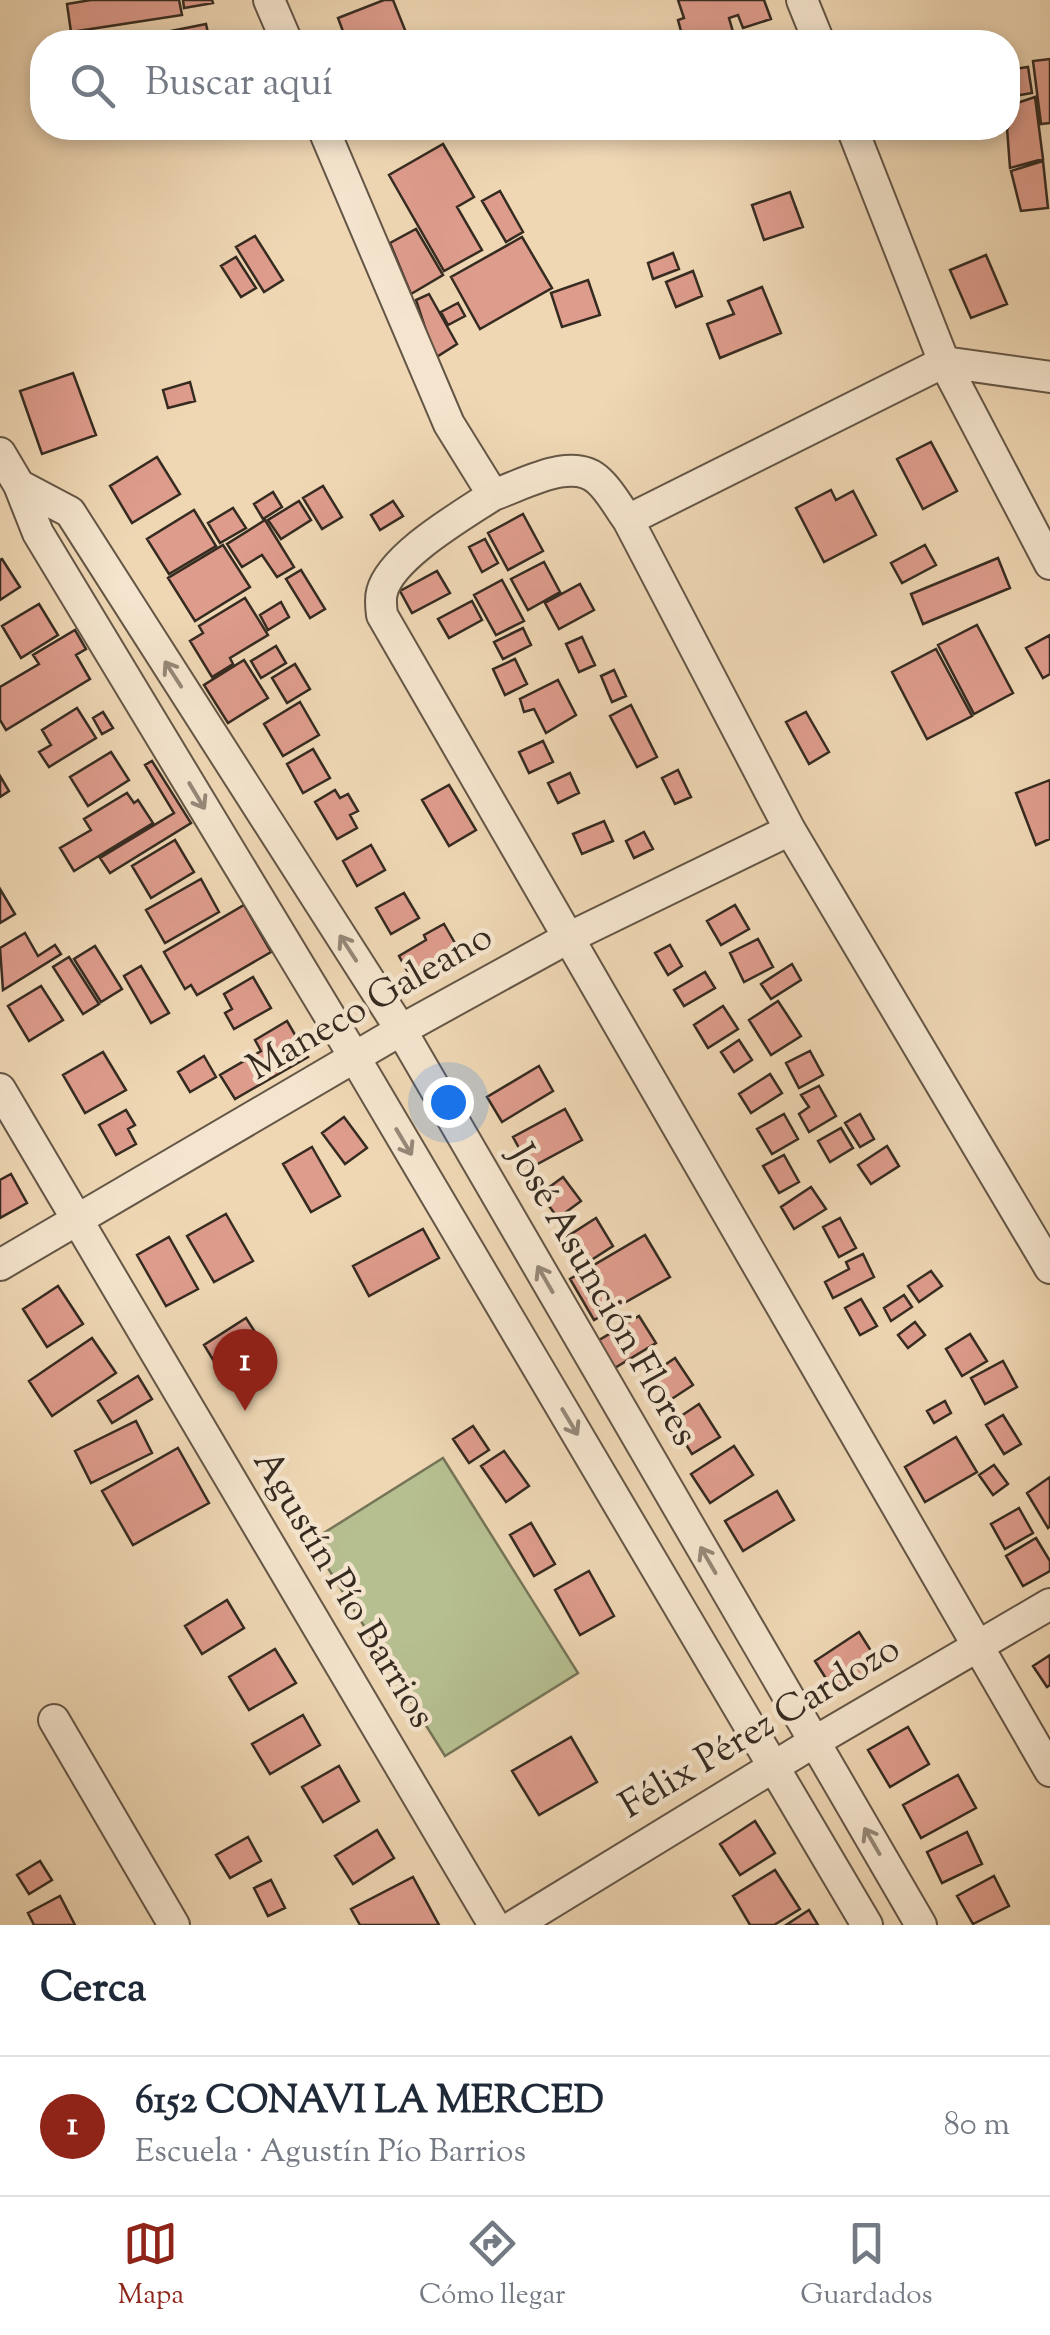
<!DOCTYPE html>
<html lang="es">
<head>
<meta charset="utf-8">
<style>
  :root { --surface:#fff; --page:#f6f6f7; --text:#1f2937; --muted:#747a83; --line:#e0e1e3; --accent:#8f2418 }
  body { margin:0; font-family:"Sorts Mill Goudy",serif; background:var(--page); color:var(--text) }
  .you { position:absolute; left:448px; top:1102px; width:35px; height:35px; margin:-25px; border:8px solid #fff; border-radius:50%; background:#1a73e8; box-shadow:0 0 0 15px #1a73e833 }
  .badge { display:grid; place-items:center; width:65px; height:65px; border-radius:50%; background:var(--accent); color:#fff; font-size:32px; font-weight:700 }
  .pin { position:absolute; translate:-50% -82px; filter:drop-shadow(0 2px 5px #0008) }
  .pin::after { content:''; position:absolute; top:52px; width:35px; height:30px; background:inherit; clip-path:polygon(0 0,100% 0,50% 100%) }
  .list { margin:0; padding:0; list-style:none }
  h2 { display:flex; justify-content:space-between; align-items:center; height:130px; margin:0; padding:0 40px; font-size:42px }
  h2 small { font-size:32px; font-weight:400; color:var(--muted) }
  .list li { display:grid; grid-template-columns:65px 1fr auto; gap:30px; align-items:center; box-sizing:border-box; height:140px; padding:0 40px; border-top:2px solid var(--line) }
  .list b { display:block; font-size:38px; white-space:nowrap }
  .list p { margin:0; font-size:32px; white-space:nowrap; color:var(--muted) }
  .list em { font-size:32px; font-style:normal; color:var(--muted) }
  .icon { flex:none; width:55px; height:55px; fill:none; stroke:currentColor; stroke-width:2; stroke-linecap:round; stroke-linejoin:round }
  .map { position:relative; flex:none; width:1050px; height:1925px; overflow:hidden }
  .search { position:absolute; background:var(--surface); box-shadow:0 5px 15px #0003; left:30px; right:30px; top:30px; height:110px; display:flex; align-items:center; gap:25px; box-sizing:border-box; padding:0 35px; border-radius:40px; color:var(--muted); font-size:38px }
  .sheet { height:270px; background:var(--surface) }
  nav { display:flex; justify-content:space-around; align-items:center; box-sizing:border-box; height:140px; border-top:2px solid var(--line); background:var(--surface); font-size:28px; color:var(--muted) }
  nav a { display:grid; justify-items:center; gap:5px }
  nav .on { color:var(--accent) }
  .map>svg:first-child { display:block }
</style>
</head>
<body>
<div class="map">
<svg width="1050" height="1925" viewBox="0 0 1050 1925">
  <rect width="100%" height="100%" fill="#efd7b4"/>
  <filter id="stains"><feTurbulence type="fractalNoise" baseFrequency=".002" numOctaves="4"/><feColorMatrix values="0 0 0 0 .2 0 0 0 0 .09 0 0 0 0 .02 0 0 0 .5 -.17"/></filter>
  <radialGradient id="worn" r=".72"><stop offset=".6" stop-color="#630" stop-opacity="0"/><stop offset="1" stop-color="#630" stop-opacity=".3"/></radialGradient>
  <path fill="#b6bf90" stroke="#767558" stroke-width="2.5" d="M443,1458l135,215 -133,83 -134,-215z"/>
  <path fill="#de9c8c" stroke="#362b21" stroke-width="2.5" d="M91,0h88l3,15 -111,17 -4,-28z
    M183,0h29l1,3 -29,5z
    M384,0h9l12,30 -31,12h-27l-9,-24z
    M678,0h86l7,19 -28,9 -5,-13 -9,3 4,14 -34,10h-15l-6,-22 6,-2z
    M206,24l4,18h-57l-2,-7z
    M1050,59v64l-9,1 -8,-63z
    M1028,67l4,26 -24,4v-27z
    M1035,97l8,62 -33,9 -3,-40 -20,6 -1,-6h22v-22z
    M590,128h28l1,2 -27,6z
    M443,144l31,53 -17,10 25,43 -38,21 -55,-96z
    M1043,161l5,47 -27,3 -10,-40z
    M500,191l23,41 -17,10 -24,-41z
    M790,192l13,35 -39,13 -12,-35z
    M416,229l27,46 -32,19 -21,-51z
    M255,236l28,44 -19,12 -28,-45z
    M522,237l30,51 -72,41 -29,-52z
    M673,253l6,16 -26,10 -5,-16z
    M986,255l21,49 -36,14 -21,-48z
    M236,257l20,31 -15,9 -20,-31z
    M693,271l9,25 -26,11 -10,-25z
    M588,280l12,35 -38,12 -11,-34z
    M762,287l19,46 -61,25 -13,-34 27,-10 -6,-13z
    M429,294l28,50 -22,14 -19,-58z
    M458,303l7,13 -17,9 -7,-13z
    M73,373l23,62 -54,19 -22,-63z
    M190,382l5,19 -27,7 -5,-18z
    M931,442l26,49 -34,18 -26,-50z
    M157,457l23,37 -48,29 -22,-37z
    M323,486l19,31 -20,12 -19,-31z
    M831,490l5,10 17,-9 23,44 -52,27 -28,-54z
    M273,492l9,15 -19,12 -9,-15z
    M299,501l12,19 -30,19 -13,-19z
    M393,501l10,15 -23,14 -9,-15z
    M233,508l13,20 -26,15 -12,-20z
    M194,510l22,36 -47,28 -22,-35z
    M523,514l20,37 -35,19 -20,-37z
    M265,520l29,47 -17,10 -15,-22 -20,12 -15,-23z
    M485,539l13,24 -16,9 -13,-25z
    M223,545l27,42 -55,34 -27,-43z
    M925,545l11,20 -34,18 -11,-20z
    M998,558l12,30 -87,36 -12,-30z
    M2,559l18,28 -20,13v-40z
    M544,562l16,30 -32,18 -17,-31z
    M301,570l24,39 -15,9 -24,-39z
    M437,571l13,22 -38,20 -12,-22z
    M502,580l22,41 -28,14 -22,-40z
    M580,584l14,26 -35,19 -14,-26z
    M245,598l23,37 -38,23 3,6 -21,13 -22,-36 13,-8 -4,-7z
    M472,601l10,19 -33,18 -11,-19z
    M281,602l8,15 -21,13 -8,-15z
    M39,604l19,31 -37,23 -19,-32z
    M977,625l36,68 -39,21 -36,-69z
    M523,628l8,17 -28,14 -9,-17z
    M75,630l11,19 -10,6 14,24 -84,51 -6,-10v-33l39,-23 -6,-9z
    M1050,635v39l-7,4 -17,-30z
    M582,637l13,28 -16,7 -13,-28z
    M276,646l10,17 -25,15 -10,-17z
    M936,649l36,67 -45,23 -35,-67z
    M515,659l12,25 -22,11 -12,-26z
    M244,660l24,38 -40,25 -24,-38z
    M295,664l15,25 -23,14 -15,-25z
    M614,670l12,26 -14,6 -11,-26z
    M558,680l18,35 -30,18 -12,-24 -10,3 -4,-13z
    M300,702l19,33 -36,21 -19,-32z
    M631,705l26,52 -20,10 -27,-51z
    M77,708l19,30 -47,29 -10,-15 12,-7 -9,-15z
    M103,712l10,16 -11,6 -9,-16z
    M806,712l23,40 -20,12 -23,-42z
    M543,741l10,21 -24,11 -10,-21z
    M313,749l17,29 -27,15 -16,-29z
    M111,752l18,28 -41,26 -18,-29z
    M152,761l39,62 -81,50 -10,-15 74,-45 -29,-48z
    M678,770l13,27 -16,7 -13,-26z
    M570,773l9,20 -21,10 -10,-20z
    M0,776l9,15 -9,6z
    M1050,780v59l-14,6 -20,-52z
    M449,785l27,45 -27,16 -27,-46z
    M335,790l5,8 8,-4 10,17 -8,4 7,13 -20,11 -22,-37z
    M127,793l7,10 4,-3 15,23 -79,48 -14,-23 31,-18 -7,-11z
    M604,821l9,20 -31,13 -9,-20z
    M644,832l9,17 -19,9 -8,-17z
    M175,840l19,32 -43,26 -19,-32z
    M371,845l14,25 -28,16 -14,-25z
    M201,879l18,33 -54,31 -19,-33z
    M0,889l15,25 -15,9z
    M404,893l15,25 -28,16 -15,-26z
    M244,905l27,47 -74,43 -6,-10 -6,4 -21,-37z
    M735,905l14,24 -28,16 -14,-24z
    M444,924l19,33 -48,28 -16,-29 27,-16 -2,-5z
    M25,933l13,23 17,-11 6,9 -58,36 -3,-42z
    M758,939l15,28 -29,15 -14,-29z
    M670,945l12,21 -14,9 -13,-22z
    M95,946l27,43 -21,13 -27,-43z
    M69,957l30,47 -16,10 -30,-47z
    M792,964l9,16 -30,19 -10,-15z
    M141,966l28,47 -18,10 -27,-47z
    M705,972l10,16 -31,18 -10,-16z
    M253,977l18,31 -37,21 -9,-16 7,-4 -8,-15z
    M41,986l22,34 -34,21 -21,-35z
    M778,1001l23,35 -30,19 -22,-35z
    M723,1006l15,23 -30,19 -14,-23z
    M287,1021l21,36 -73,42 -15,-24 41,-24 -6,-11z
    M739,1040l13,20 -18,12 -13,-20z
    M810,1051l13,24 -24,13 -13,-25z
    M103,1052l23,38 -41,23 -22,-38z
    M204,1056l12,21 -26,15 -12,-20z
    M539,1066l14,25 -51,31 -15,-25z
    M770,1074l12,19 -31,20 -12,-19z
    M819,1086l17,30 -27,16 -10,-18 10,-7 -8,-12z
    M565,1109l17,31 -52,28 -17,-31z
    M126,1110l9,15 -7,4 8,15 -20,11 -17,-30z
    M784,1114l14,25 -26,15 -15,-25z
    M860,1114l14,25 -14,8 -15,-24z
    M344,1117l23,31 -22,16 -23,-31z
    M841,1128l12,20 -23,14 -12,-21z
    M887,1146l12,20 -28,18 -13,-19z
    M312,1147l28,49 -29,16 -28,-48z
    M784,1155l15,27 -20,11 -16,-27z
    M11,1174l16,29 -27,15v-38z
    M563,1177l18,24 -23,17 -18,-24z
    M811,1187l15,22 -32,20 -13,-22z
    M226,1214l27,47 -39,21 -27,-46z
    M596,1218l17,28 -31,20 -17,-28z
    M840,1218l16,30 -17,9 -16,-30z
    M423,1229l16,29 -70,38 -16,-30z
    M645,1235l25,42 -76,43 -24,-41z
    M169,1237l29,52 -32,17 -29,-51z
    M863,1254l11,23 -41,21 -8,-16 24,-13 -3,-7z
    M931,1271l11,15 -23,16 -11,-16z
    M58,1286l25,38 -36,23 -24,-38z
    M904,1295l8,12 -21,14 -7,-13z
    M861,1299l16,27 -17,9 -15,-27z
    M639,1316l17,27 -43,26 -17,-27z
    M246,1318l20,31 -43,27 -19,-31z
    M915,1322l10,13 -17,13 -10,-13z
    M970,1334l17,27 -25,15 -16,-27z
    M92,1338l24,35 -64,43 -23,-35z
    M675,1358l18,27 -26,17 -17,-27z
    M1003,1361l14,26 -32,17 -14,-26z
    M138,1376l14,23 -40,24 -14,-22z
    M945,1401l6,12 -17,10 -7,-12z
    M699,1404l21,33 -28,17 -20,-32z
    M1003,1415l18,29 -17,10 -18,-29z
    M136,1421l16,32 -61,30 -16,-32z
    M473,1426l16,24 -20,13 -16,-24z
    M956,1437l21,35 -52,30 -20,-35z
    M734,1446l19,29 -43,28 -19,-29z
    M178,1448l31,55 -76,42 -31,-54z
    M504,1451l25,35 -23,16 -25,-36z
    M994,1465l14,19 -15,11 -14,-20z
    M1050,1477v49l-2,2 -21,-35z
    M777,1491l17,29 -51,31 -18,-30z
    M1019,1508l14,25 -28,16 -14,-25z
    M531,1523l24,41 -21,12 -24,-41z
    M1036,1538l14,23v10l-27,15 -17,-30z
    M589,1571l25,45 -34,19 -25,-45z
    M227,1600l17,28 -42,26 -17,-28z
    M859,1632l21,33 -45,28 -20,-32z
    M275,1649l21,34 -47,27 -20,-33z
    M1050,1655v30l-3,2 -14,-21z
    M303,1715l17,30 -50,29 -18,-30z
    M908,1727l21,37 -39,23 -22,-37z
    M571,1737l26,45 -58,33 -27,-44z
    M339,1766l20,35 -36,21 -21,-35z
    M958,1775l18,33 -55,30 -18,-33z
    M755,1821l20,32 -35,22 -20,-31z
    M377,1830l17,28 -41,26 -18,-28z
    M967,1832l15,32 -40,19 -15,-31z
    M248,1837l13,24 -31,17 -14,-23z
    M40,1861l12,19 -23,14 -12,-19z
    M775,1870l25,39 -26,16h-24l-17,-29z
    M994,1876l15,30 -36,18 -16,-28z
    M413,1877l26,48h-79l-9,-16z
    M271,1880l14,28 -17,8 -14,-28z
    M60,1896l15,29h-41l-6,-12z
    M809,1910l9,15h-32z"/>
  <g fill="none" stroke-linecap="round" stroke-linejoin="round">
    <defs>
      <path id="street" d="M269,0l18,42
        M802,0l17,42
        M323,128l126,296 44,71c30,-10 80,-40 106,-14 12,11 20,27 29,39l162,310 260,438
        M852,128l92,234 106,202
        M0,453l19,32 19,48 317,525 512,867
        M19,485l51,27 331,518 520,895
        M493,495c-30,20 -102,61 -111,97 -2,7 -1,15 0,23l668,1156
        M628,520l316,-158 106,15
        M0,1089l494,836
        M0,1265l401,-235 165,-91 224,-109
        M54,1720l120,205
        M515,1925l299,-183 236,-138"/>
    </defs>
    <use href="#street" stroke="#645646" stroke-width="34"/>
    <use href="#street" stroke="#f5e5ce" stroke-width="30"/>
  </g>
  <defs><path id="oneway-shaft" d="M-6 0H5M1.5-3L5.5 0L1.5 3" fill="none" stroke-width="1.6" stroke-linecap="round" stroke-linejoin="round" transform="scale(2.5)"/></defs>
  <g stroke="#968878">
    <use href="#oneway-shaft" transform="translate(173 674) rotate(-123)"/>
    <use href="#oneway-shaft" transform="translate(197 796) rotate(59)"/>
    <use href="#oneway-shaft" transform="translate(348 948) rotate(-123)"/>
    <use href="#oneway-shaft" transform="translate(404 1142) rotate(59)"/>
    <use href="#oneway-shaft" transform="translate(545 1279) rotate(-120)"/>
    <use href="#oneway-shaft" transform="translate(570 1422) rotate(59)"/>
    <use href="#oneway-shaft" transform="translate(708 1560) rotate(-120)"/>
    <use href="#oneway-shaft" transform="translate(872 1841) rotate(-120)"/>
  </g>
  <g text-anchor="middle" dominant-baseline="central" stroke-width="9" stroke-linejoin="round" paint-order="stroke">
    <g font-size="38" fill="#362b21" stroke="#f5e5ce">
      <text transform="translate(371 1004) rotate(-30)">Maneco Galeano</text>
      <text transform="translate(601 1296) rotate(60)">José Asunción Flores</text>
      <text transform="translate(342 1590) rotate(59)">Agustín Pío Barrios</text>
      <text transform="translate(761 1729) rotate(-31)">Félix Pérez Cardozo</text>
    </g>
  </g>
  <rect width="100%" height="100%" filter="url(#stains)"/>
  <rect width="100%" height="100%" fill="url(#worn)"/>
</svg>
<div class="you"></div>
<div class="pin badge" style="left:245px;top:1411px">1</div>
<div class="search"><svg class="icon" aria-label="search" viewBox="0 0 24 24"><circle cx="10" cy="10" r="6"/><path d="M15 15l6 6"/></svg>Buscar aquí</div>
</div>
<section class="sheet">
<h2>Cerca<small></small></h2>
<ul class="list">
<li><span class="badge">1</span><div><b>6152 CONAVI LA MERCED</b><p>Escuela · Agustín Pío Barrios</p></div><em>80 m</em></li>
</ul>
</section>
<nav>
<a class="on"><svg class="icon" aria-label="map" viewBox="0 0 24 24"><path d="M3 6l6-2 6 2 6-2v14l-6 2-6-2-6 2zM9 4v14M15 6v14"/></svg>Mapa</a>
<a><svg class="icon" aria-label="directions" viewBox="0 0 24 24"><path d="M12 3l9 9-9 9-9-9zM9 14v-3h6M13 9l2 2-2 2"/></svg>Cómo llegar</a>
<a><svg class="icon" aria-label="saved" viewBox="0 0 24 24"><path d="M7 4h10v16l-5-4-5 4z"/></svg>Guardados</a>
</nav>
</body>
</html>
